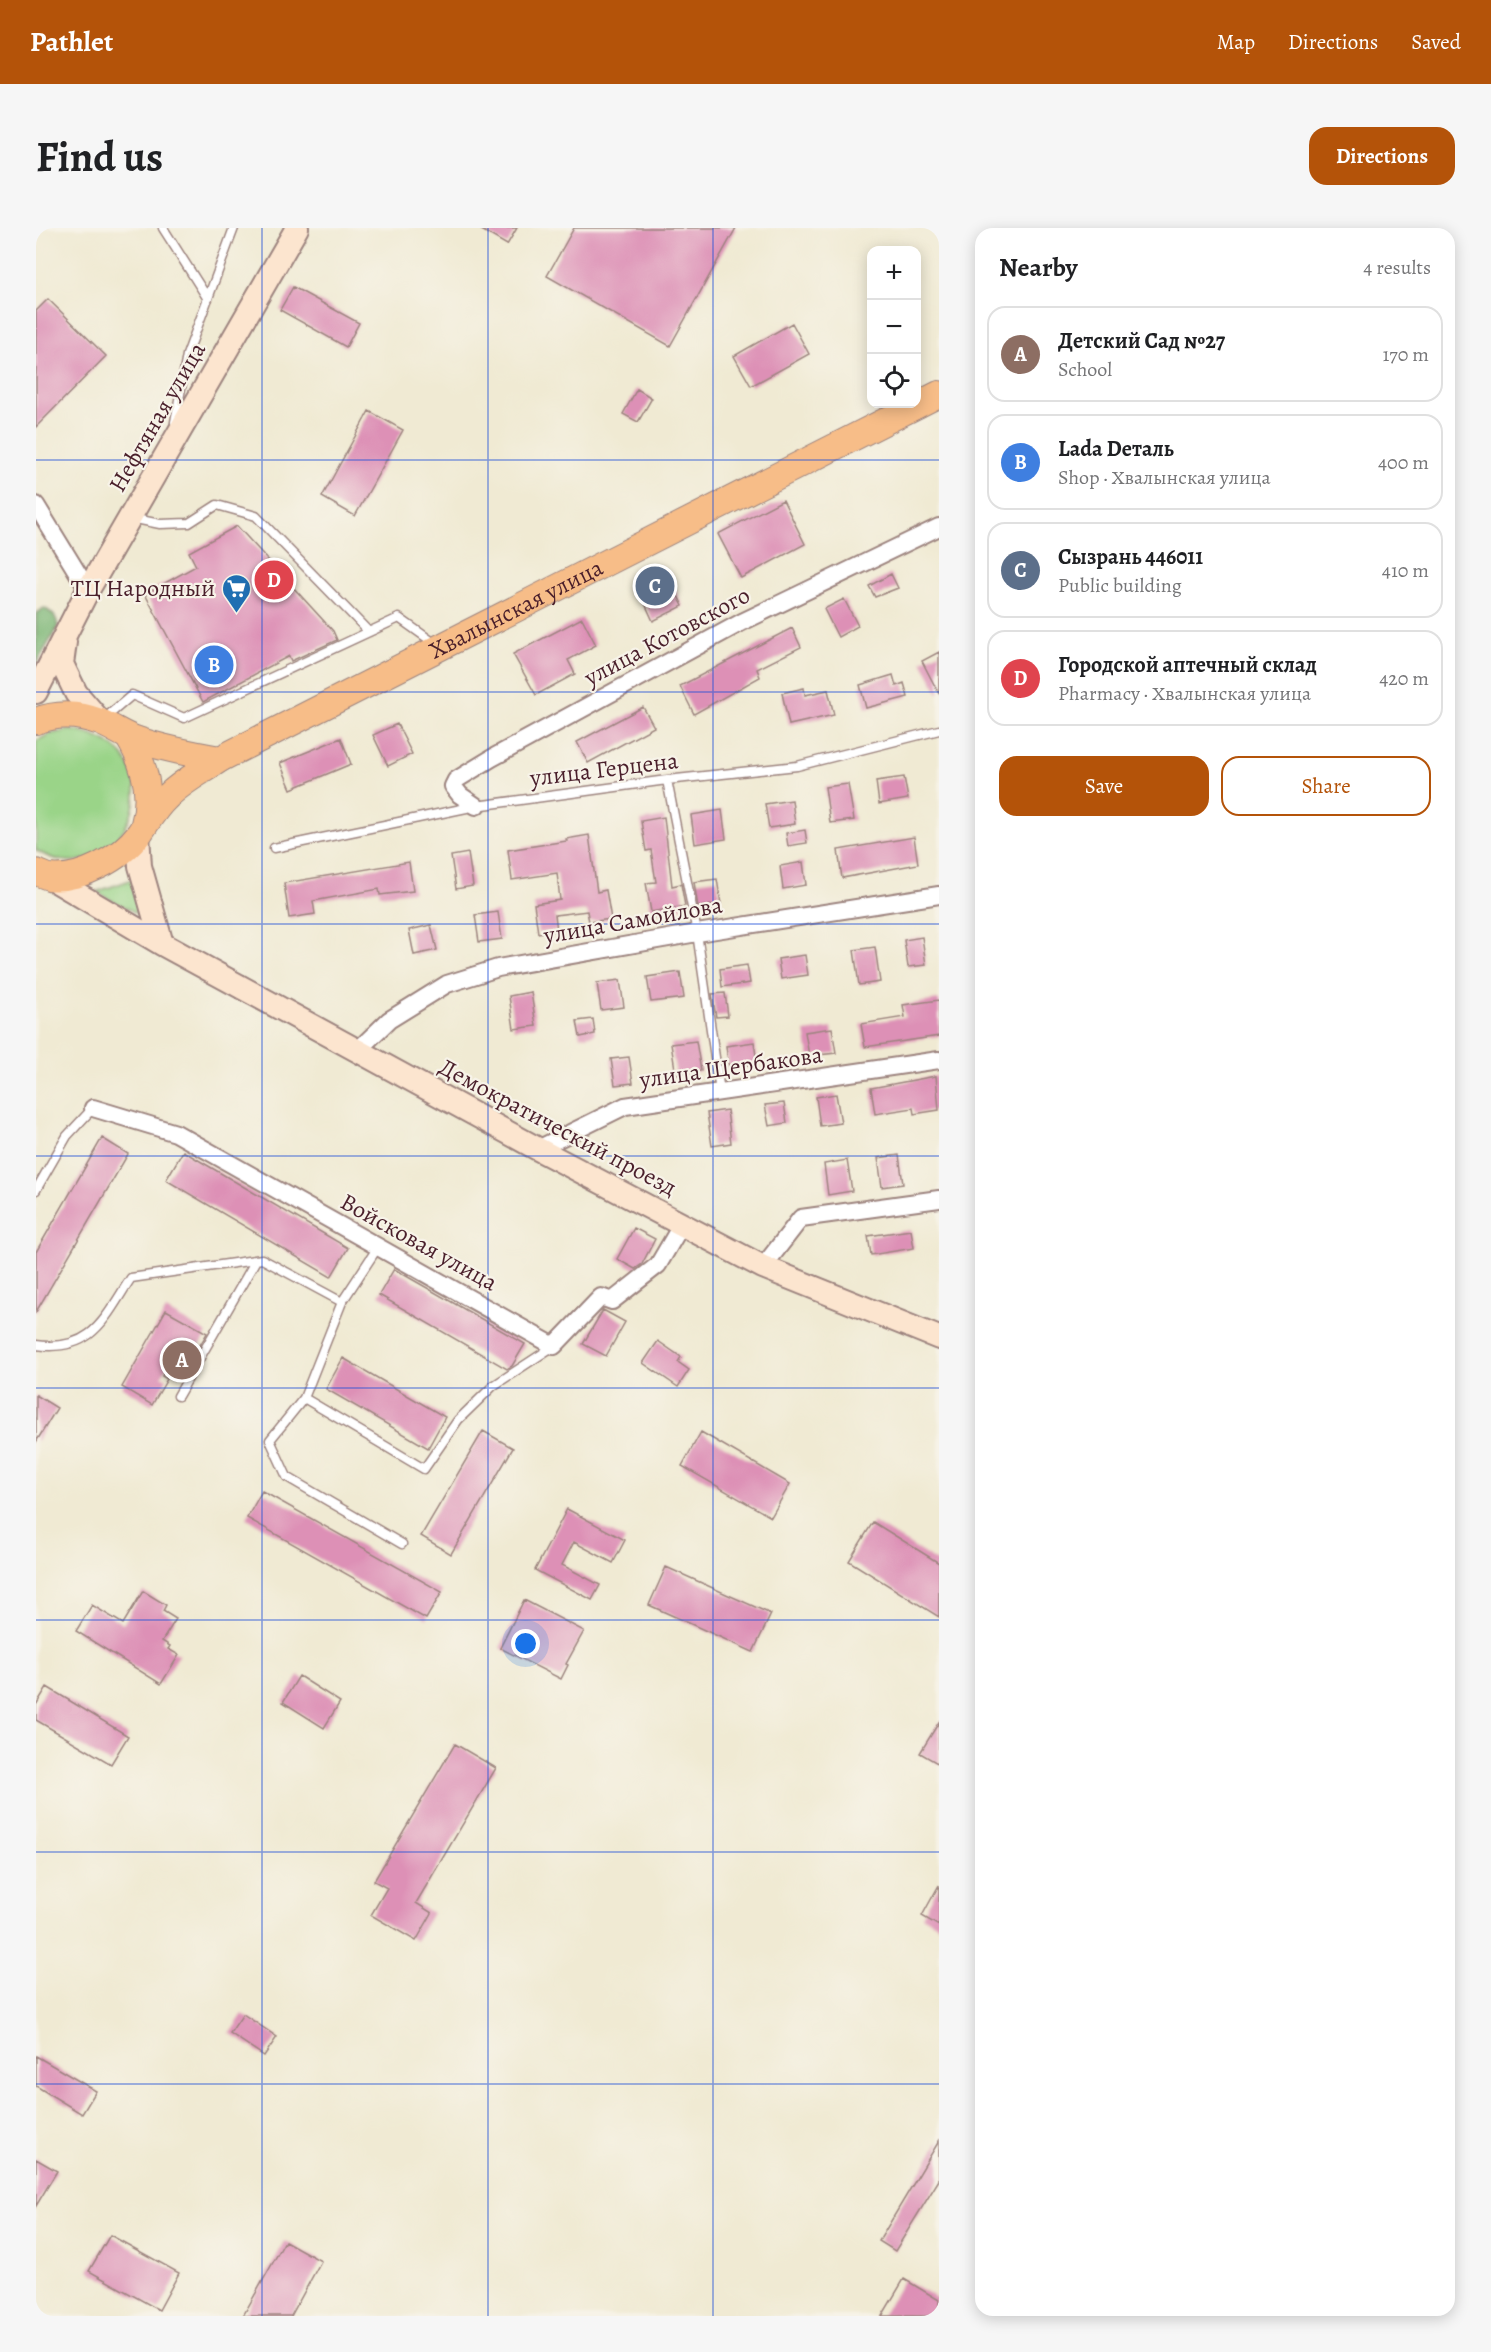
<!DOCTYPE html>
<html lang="en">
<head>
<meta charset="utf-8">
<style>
  :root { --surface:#fff; --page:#f6f6f6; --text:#202124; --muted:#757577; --line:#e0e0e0; --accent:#b45309 }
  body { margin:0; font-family:Alegreya,serif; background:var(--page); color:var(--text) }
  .controls { position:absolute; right:18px; top:18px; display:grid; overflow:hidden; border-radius:12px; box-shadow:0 3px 15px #0003 }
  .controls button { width:54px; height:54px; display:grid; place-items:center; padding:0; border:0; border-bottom:2px solid var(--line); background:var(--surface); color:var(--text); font:30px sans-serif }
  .you { position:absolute; left:490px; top:1416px; width:21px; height:21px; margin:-15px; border:4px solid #fff; border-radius:50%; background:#1a73e8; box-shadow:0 0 0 9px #1a73e833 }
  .badge { display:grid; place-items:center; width:39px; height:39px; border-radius:50%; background:var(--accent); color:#fff; font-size:20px; font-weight:700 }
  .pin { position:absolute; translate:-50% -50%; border:3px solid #fff; box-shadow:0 2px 6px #0006 }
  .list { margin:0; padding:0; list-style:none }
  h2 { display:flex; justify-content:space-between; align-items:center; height:78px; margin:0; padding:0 24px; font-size:26px }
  h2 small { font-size:20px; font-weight:400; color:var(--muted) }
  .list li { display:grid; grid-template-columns:39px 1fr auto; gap:18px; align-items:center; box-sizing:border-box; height:96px; margin:0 12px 12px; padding:0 12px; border:2px solid var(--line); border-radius:18px }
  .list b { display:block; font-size:22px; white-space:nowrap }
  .list p { margin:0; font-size:20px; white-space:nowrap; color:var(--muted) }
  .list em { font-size:20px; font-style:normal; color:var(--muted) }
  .actions { display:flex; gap:12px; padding:18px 24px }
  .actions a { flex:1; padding:14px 0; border:2px solid var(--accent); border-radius:18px; text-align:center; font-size:21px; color:var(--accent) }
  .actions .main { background:var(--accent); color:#fff }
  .icon { flex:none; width:33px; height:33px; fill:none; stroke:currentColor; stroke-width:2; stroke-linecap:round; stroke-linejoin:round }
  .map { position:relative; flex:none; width:903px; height:2088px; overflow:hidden; border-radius:18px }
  header { display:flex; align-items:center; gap:36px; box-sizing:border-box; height:84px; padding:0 30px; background:var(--accent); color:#fff }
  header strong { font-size:28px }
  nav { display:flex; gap:33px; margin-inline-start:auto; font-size:21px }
  .intro { display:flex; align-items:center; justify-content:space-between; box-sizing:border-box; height:144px; padding:0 36px }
  h1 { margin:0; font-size:42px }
  .button { padding:15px 27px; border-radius:18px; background:var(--accent); color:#fff; font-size:21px; font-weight:700 }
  main { display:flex; gap:36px; padding:0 36px }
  aside { flex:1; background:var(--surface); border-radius:18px; box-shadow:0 3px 15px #0003 }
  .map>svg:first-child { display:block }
</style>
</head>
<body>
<header>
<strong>Pathlet</strong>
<nav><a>Map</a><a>Directions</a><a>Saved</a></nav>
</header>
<div class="intro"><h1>Find us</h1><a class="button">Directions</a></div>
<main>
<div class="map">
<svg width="903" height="2088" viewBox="0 0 903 2088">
  <rect width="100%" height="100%" fill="#f7f3e8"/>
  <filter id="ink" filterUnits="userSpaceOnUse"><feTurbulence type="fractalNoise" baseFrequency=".0167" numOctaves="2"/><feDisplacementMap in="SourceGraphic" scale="12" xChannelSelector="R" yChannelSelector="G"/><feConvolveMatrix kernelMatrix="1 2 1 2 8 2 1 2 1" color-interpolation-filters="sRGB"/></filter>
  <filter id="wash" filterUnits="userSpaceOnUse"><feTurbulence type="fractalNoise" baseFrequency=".008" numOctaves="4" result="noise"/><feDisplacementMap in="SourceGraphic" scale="24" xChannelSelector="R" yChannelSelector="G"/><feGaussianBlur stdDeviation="1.35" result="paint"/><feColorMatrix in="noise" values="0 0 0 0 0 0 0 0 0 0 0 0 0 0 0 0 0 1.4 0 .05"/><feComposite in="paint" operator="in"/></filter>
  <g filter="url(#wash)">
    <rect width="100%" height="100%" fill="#f0ead3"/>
    <path fill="#9ad488" stroke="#727a5a" stroke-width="1.5" d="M35,502c122,20 47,173 -35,120v-109l14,-7z
      M100,650l10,40 -50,-26z"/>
    <path fill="#7bb674" stroke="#626a50" stroke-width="1.5" d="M8,380c9,5 13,9 14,19l-22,37v-50z"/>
    <g id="blocks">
      <path fill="#dd90b6" d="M442,0h39l-10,17z
        M538,0h162l-66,118 -123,-70z
        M257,59l66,36 -13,24 -66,-37z
        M12,71l58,57 -70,71v-116z
        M756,95l17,31 -58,32 -17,-30z
        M601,161l15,9 -14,24 -15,-8z
        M333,183l34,19 -48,86 -33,-19z
        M747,272l22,44 -64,34 -23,-44z
        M201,298l96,105 4,9 -46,21 -2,-5 -86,46 -58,-108 51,-28 -7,-14z
        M629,342l18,36 -30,15 -17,-37z
        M855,346l7,14 -23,9 -6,-11z
        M808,371l14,27 -20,11 -14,-28z
        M546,390l14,27 -28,15 7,14 -39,21 -23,-41z
        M756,400l9,19 -44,22 3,8 -66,37 -14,-28z
        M903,424v42l-17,-33z
        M857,447l3,11 8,-3 4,14 -42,11 -6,-23z
        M768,460l1,7 23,-5 6,25 -45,10 -7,-32z
        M607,479l11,20 -66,36 -11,-21z
        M361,496l15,30 -24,12 -15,-31z
        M305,510l10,26 -60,25 -11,-26z
        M868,549l4,22 -29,5 -3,-23z
        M812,556l6,36 -24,3 -5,-36z
        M756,572l3,24 -26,4 -4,-24z
        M686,582l4,29 -31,5 -4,-29z
        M628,589l8,69 9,-2 4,22 -34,6 -5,-29 10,-1 -5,-32 -5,1 -5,-30z
        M769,602l2,13 -19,3 -2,-13z
        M553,607l8,57 9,-2 5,29 -22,3 -2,-11 -32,4 2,15 -19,3 -4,-29 26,-4 -3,-27 -45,7 -4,-30 59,-9 -1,-2z
        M878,609l4,27 -76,14 -4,-28z
        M432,625l5,33 -17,3 -5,-33z
        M373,634l4,29 -33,4 -1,-6 -66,12 2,13 -26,4 -5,-35z
        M767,634l3,23 -23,4 -3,-23z
        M681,651l4,25 -23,3 -4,-25z
        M462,684l4,27 -23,3 -4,-27z
        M395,697l6,25 -23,5 -5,-25z
        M886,709l4,28 -18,2 -4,-27z
        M839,719l5,35 -21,3 -5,-35z
        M769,727l3,20 -27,4 -3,-20z
        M711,737l3,18 -28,4 -2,-18z
        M644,744l4,26 -33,4 -4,-25z
        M584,752l4,27 -23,3 -4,-27z
        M495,764l5,34 -22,3 -5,-33z
        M689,765l3,23 -12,1 -4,-23z
        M903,772v36l-74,11 -4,-23 44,-7 -2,-12z
        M557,791l2,15 -15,3 -3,-16z
        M796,800l4,25 -27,3 -4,-24z
        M660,813l5,30 -25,4 -5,-31z
        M718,814l3,21 -28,5 -3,-22z
        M593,829l4,26 -18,2 -4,-26z
        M900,848l3,34 -25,4 -1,-6 -38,6 -4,-26z
        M800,866l5,29 -21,3 -4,-29z
        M748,875l3,20 -18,3 -4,-21z
        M691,882l4,33 -19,3 -5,-33z
        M66,910l26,16 -92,158v-60z
        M147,923l165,97 -17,29 -165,-97z
        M863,927l4,29 -21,3 -4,-29z
        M811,932l5,31 -24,4 -4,-31z
        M598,1000l21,11 -13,25 -7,5 -18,-10z
        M875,1002l3,18 -43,7 -3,-19z
        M358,1041l131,75 -13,22 -5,3 -128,-74z
        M130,1082l41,23 -15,26 -16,-9 -14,26 5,3 -15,26 -30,-18z
        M567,1082l22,12 -19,34 -23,-12z
        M622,1113l23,16 -3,5 11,8 -11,17 -35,-24z
        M307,1130l102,59 -17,31 -102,-59z
        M0,1167l21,13 -21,34z
        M447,1203l30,17 -62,106 -30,-18z
        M665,1204l89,52 -19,33 -89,-51z
        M226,1263l180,101 -16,27 -179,-101z
        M531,1281l58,31 -12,23 -39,-21 -12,23 38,20 -8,15 -57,-30z
        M837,1294l66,41v54l-90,-56z
        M630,1339l105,47 -18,38 -104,-47z
        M107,1363l23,14 -3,6 13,8 -14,22 8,5 -2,3 11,6 -18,29 -85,-53 16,-26 31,19z
        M488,1372l60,31 -18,33 2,1 -7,14 -61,-31z
        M263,1448l41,26 -16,26 -41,-26z
        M11,1459l81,49 -17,28 -75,-44v-15z
        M903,1494v42l-19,-11z
        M419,1516l41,24 -80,135 16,10 -16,28 -45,-26 16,-27 -13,-7z
        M903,1657v41l-17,-10z
        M207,1786l34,23 -13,19 -34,-23z
        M0,1828l60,35 -14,23 -46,-28z
        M903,1913v39l-44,71 -16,-10z
        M0,1931l21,12 -21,35z
        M74,2007l69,38 -20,37 -70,-39z
        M249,2013l36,20 -30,55h-48z
        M868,2051l35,21v16h-57z"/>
    </g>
  </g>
  <g filter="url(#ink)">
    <use href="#blocks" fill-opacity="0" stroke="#9d847f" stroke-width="1.5"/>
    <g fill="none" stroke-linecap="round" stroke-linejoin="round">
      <defs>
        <path id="lane" d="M127,0l45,71
          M139,194l12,-67 47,-127
          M95,290l29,6 29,-1 28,-18 39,11 113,116
          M68,491l28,-24 52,23 215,-100 38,27
          M631,552l30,153 23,159
          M238,620l202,-42 191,-26 130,-14 142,-36
          M0,962l31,-54 26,-28
          M306,1074l36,-55
          M0,1117c57,7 68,-26 95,-67l131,-19 80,43 -38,96 120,71 34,-49 35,-34 61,-40
          M142,1168l78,-136
          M268,1170l-34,42 17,37 115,67"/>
        <path id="street" d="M0,277l52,85
          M440,578l-16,-11 -7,-9 3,-6 36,-22 250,-136 197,-95
          M322,822l31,-30 58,-36 51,-16 199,-35 242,-38
          M57,880l83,25 378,213 47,-49 11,4 46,-36 24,-41
          M502,921l87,-43 314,-46
          M727,1039l38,-49 138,-19"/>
        <path id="secondary" d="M29,414l-3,22 14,29 25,29
          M0,464l52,-102 209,-362
          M102,606l2,32 22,78
          M13,649l113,67 376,205 225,118 176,71"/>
        <g id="primary">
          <path d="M0,493c21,-8 43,-7 64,1 13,5 24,14 38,18 27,9 54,14 82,19"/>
          <path d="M93,510c16,27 24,55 15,86"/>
          <path id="s1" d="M0,644c4,1 9,4 13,5 31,4 72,-19 90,-43 9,-13 16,-26 28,-37 14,-15 36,-26 53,-38l719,-365"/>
        </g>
      </defs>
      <use href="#lane" stroke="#9d847f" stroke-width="11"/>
      <use href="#street" stroke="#9d847f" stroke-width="20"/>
      <use href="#secondary" stroke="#9d847f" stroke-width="26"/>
      <use href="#primary" stroke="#9d847f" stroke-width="28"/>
      <use href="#lane" stroke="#fff" stroke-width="8"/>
      <use href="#street" stroke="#fff" stroke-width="16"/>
      <use href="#secondary" stroke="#fce5cf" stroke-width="22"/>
      <use href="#primary" stroke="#f7bd88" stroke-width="26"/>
    </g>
  </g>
  <path fill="none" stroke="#1d4ed8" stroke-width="1.5" stroke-opacity="0.55" d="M226,0v2088M452,0v2088M677,0v2088M0,232h903M0,464h903M0,696h903M0,928h903M0,1160h903M0,1392h903M0,1624h903M0,1856h903"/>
  <defs>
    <symbol id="supermarket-pin" viewBox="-11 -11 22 30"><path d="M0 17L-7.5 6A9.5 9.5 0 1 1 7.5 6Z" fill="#1f6fb2" stroke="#f7f3e8"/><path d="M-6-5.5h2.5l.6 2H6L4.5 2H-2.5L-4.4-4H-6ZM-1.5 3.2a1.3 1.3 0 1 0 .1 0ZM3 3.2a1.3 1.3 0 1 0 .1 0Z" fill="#fff"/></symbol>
  </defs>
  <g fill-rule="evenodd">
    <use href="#supermarket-pin" x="184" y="344" width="33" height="45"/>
  </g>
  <g text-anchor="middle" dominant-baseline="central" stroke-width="4.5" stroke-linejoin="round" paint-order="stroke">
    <g font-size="24" fill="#4a1f2b" stroke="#f7f3e8">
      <text transform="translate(121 189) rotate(-60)">Нефтяная улица</text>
      <text stroke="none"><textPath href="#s1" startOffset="561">Хвалынская улица</textPath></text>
      <text transform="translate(631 408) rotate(-28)">улица Котовского</text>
      <text transform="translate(568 541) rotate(-7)">улица Герцена</text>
      <text transform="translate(597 692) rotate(-10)">улица Самойлова</text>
      <text transform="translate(695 839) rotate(-8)">улица Щербакова</text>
      <text transform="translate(522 899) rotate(28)">Демократический проезд</text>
      <text transform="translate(383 1014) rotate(29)">Войсковая улица</text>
    </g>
    <g font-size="24" fill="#4a1f2b" stroke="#f7f3e8" text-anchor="end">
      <text x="179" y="360">ТЦ Народный</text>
    </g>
  </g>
</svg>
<div class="controls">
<button>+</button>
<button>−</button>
<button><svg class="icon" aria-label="locate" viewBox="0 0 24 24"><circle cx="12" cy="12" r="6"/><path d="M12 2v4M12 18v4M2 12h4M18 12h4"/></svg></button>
</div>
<div class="you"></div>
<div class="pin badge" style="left:146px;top:1132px;background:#8d6e63">A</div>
<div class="pin badge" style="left:178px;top:437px;background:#3f7fe0">B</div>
<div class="pin badge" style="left:619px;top:358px;background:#5c6f8a">C</div>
<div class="pin badge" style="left:238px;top:352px;background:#e0444e">D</div>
</div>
<aside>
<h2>Nearby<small>4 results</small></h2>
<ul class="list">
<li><span class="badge" style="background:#8d6e63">A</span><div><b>Детский Сад №27</b><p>School</p></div><em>170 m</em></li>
<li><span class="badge" style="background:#3f7fe0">B</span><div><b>Lada Dеталь</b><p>Shop · Хвалынская улица</p></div><em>400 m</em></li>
<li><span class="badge" style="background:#5c6f8a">C</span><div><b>Сызрань 446011</b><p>Public building</p></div><em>410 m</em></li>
<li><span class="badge" style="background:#e0444e">D</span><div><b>Городской аптечный склад</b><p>Pharmacy · Хвалынская улица</p></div><em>420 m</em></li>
</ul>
<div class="actions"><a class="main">Save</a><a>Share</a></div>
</aside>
</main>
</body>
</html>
